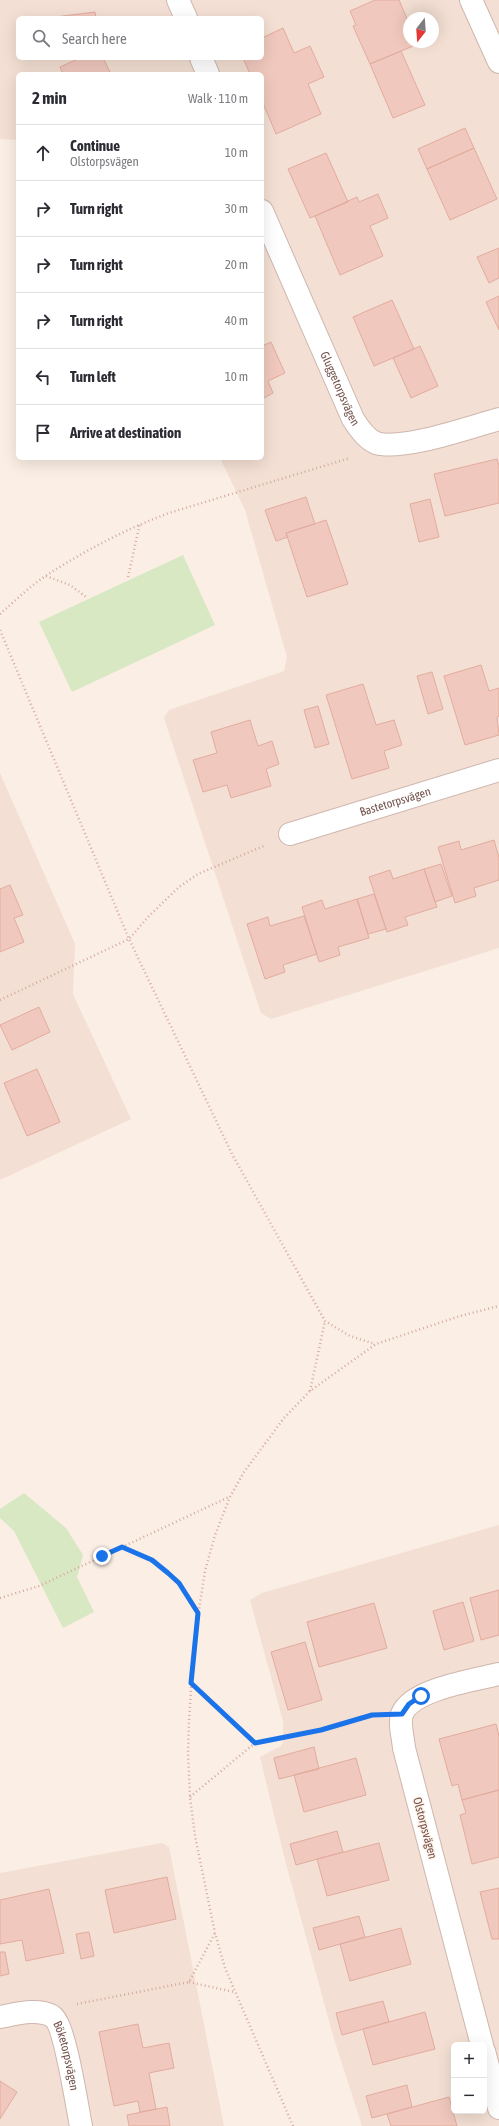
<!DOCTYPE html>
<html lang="en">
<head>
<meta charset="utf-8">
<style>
  :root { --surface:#fff; --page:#f7f7f7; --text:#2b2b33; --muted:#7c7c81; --line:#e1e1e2 }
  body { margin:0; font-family:"Asap Condensed",sans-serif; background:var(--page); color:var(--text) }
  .controls { position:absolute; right:12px; bottom:12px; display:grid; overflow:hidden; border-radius:6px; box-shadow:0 4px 16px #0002 }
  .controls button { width:36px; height:36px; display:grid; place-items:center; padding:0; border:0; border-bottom:1px solid var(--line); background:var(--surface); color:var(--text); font:20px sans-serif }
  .compass { position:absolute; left:403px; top:12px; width:36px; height:36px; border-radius:50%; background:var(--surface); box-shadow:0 4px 16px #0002; rotate:197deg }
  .stop { position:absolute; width:12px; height:12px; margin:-9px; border:3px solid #1a73e8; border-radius:50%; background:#fff }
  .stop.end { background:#1a73e8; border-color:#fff; box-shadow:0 1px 4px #0008 }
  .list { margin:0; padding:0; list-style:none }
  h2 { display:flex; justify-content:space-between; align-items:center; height:52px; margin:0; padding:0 16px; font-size:17px }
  h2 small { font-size:13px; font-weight:400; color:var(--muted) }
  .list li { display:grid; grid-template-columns:26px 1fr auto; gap:12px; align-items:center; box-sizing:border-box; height:56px; padding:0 16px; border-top:1px solid var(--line) }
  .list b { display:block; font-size:15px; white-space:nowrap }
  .list p { margin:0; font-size:13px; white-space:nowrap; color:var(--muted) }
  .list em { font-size:13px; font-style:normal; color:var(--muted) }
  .icon { flex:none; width:22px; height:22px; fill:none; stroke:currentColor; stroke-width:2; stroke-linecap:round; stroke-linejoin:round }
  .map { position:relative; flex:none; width:499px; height:2126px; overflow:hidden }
  .search { position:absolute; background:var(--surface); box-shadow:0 4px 16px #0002; left:16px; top:16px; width:248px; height:44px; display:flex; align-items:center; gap:10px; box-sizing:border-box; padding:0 14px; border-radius:6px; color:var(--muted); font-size:15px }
  .panel { position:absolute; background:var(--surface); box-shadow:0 4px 16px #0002; left:16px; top:72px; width:248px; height:388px; border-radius:6px }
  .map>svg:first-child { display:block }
</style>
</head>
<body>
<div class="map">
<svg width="499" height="2126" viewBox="0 0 499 2126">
  <rect width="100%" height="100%" fill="#fbeee4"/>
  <path fill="#f3dfd3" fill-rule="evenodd" d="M0,0h499v948l-228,71 -10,-6 -97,-295 5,-8 115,-39 3,-14 -42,-147 -25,-52h42v-384h-244v66l-18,-1zM18,18h244v40h-244zM409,18h24v24h-24z
    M0,773l75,171 -2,50 58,125 -131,61z
    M499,1525v601h-137l-28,-87 -48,-175 -26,-107 21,-11 2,-3v-22l-33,-121 12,-7zM454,2045h30v66h-30z
    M162,1843l7,4 55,279h-224v-253z"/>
  <path fill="#d8e8c3" d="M183,555l32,70 -143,67 -33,-70z
    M24,1493l42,35 17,27 -6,22 17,35 -31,16 -49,-97 -14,-13v-9z"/>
  <path fill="#f0c8bd" stroke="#e2ac9e" d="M375,0h24l10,23v19l9,2 -48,20 -17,-38 3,-1 -6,-14z
    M95,12l1,6h-41v-1z
    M283,28l11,25 16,-7 14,31 -16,7 13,30 -45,20 -14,-33v-27h-12l-7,-16h19v-20z
    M401,51l24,54 -32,13 -23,-54z
    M80,58h23l8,16h-48l-3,-7z
    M465,128l9,20 -47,21 -9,-20z
    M474,148l23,51 -47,21 -23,-51z
    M326,153l22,49 -38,16 -22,-49z
    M378,194l10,24 -18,8 13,30 -43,19 -25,-59 42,-19 2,5z
    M499,248v30l-10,5 -12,-26z
    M499,296v34l-13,-28z
    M392,300l22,49 -40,17 -21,-49z
    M271,342l14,31 -17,8 5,12 -11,6v-53z
    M420,346l18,40 -27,12 -18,-40z
    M497,459l2,7v37l-54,13 -11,-42z
    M306,497l9,27 -29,9 2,4 -12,4 -11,-31z
    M430,499l9,38 -20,5 -9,-38z
    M326,520l22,64 -41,13 -21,-64z
    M481,665l8,26 10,-3v28l-2,1 2,18 -34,10 -21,-69z
    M432,672l11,37 -15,5 -11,-38z
    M363,684l13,41 18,-5 8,25 -18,6 5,17 -37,11 -26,-84z
    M318,706l11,38 -14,4 -11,-38z
    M250,720l8,26 14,-5 7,23 -13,5 5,17 -40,12 -4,-13 -24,7 -10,-32 24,-7 -6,-21z
    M494,840l5,18v22l-25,8 2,8 -21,7 -17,-56 21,-6 2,9z
    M441,864l11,32 -17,6 -11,-33z
    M424,869l13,38 -32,10 3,8 -21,7 -18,-55 21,-7 3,9z
    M10,885l13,30 -9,3 10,24 -24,10v-63z
    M374,894l12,35 -18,5 -11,-35z
    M357,899l12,39 -31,9 2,8 -21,7 -17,-55 20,-7 3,9z
    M304,916l13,38 -34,11 2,7 -20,7 -18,-55 21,-7 2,9z
    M39,1007l11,25 -38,18 -12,-25z
    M37,1069l23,53 -33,14 -23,-53z
    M499,1590v45l-18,5 -11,-42z
    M463,1602l11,39 -30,9 -11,-39z
    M374,1603l13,45 -68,19 -12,-45z
    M305,1642l17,58 -34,10 -17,-58z
    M496,1724l3,12v54l-37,10 -4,-16 -6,2 -13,-47z
    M314,1747l5,22 -40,10 -5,-21z
    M356,1758l10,37 -62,17 -10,-37z
    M499,1790v67l-27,7 -12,-49 6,-2 -4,-13z
    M337,1831l6,21 -47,13 -6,-21z
    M379,1843l10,37 -62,16 -10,-37z
    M167,1877l9,42 -62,14 -9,-43z
    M499,1888v51h-7l-12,-47z
    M49,1889l15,64 -38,8 -4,-21 -22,4v-44z
    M359,1916l6,21 -46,13 -6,-22z
    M401,1928l10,36 -61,17 -10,-37z
    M89,1932l5,24 -13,3 -5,-25z
    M0,1952h5l4,22 -9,2z
    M383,2001l6,21 -47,13 -6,-22z
    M425,2012l10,37 -62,16 -10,-36z
    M138,2024l5,24 26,-5 5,25 -25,5 7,36 -16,3 -2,-11 -24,5 -15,-74z
    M0,2081l17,11 -17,27z
    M407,2085l5,22 -40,11 -6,-22z
    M449,2097l8,29h-66l-4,-12z
    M167,2107l3,19h-41l-2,-11z"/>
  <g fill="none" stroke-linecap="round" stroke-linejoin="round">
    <defs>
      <g id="street">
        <path d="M178,0l8,18"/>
        <path d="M471,0l28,62"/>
        <path d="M201,58l7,16"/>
        <path id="s1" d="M262,211l91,208c5,8 13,20 23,24 27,8 94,-16 123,-24"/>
        <path id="s2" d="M290,834l209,-64"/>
        <path id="s3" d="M0,2017c16,-3 37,-9 52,-1 13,8 25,91 29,110"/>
        <path d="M482,2045l-78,-297c-1,-11 -5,-24 -2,-34 10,-25 73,-34 97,-40"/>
        <path d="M484,2051l15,57"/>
      </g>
    </defs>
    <use href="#street" stroke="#ceb7ae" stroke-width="24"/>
    <path stroke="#d4aba0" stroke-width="2.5" stroke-dasharray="1 3" stroke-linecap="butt" d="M46,576l24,9 16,12
      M128,577l12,-54
      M0,614c15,-13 30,-28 47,-39 39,-25 79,-46 122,-62l181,-55
      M0,630l129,309 103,215 93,167 25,15 25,8
      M0,1000l129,-61 20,-23 30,-29 19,-13 68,-29
      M310,1391l15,-70
      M122,1547c39,17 54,29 76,66
      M0,1598l39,-12 190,-89
      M191,1683l64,60
      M190,1797l65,-54 66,-13 53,-15
      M189,1982l45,10
      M77,2004l112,-22 26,-49
      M293,2126l-68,-158 -10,-35 -20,-97 -5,-39 -2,-44 1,-32 5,-79 11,-71 10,-36 15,-38 14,-25 40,-54 26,-27 66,-47 84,-28 39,-10"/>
    <use href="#street" stroke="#fff" stroke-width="22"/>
  </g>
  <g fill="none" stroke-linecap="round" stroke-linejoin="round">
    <path stroke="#1a73e8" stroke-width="5" d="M102,1556l20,-9 30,13 16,13 11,10 19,30 -7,70 64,60 66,-13 51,-15 30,-1 7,-10 12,-8"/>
  </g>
  <g text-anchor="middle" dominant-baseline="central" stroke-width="3" stroke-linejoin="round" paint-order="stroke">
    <g font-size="12" fill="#73524b" stroke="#fef3ea">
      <text stroke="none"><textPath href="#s1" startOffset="194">Gluggetorpsvägen</textPath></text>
      <text stroke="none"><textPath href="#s2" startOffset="110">Bastetorpsvägen</textPath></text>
      <text transform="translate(425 1828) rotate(75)">Olstorpsvägen</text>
      <text stroke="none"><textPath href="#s3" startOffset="96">Böketorpsvägen</textPath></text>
    </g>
  </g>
</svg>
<div class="controls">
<button>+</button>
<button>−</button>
</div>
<svg class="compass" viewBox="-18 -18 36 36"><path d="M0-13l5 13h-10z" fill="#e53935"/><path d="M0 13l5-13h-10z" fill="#7c7c81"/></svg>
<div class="stop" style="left:421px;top:1696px"></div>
<div class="stop end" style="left:102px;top:1556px"></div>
<div class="search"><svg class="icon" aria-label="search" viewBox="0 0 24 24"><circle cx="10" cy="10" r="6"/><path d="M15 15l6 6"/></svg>Search here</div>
<section class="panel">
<h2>2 min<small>Walk · 110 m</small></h2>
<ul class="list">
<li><svg class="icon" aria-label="ahead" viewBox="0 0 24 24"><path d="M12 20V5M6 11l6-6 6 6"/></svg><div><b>Continue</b><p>Olstorpsvägen</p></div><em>10 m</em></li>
<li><svg class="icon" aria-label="right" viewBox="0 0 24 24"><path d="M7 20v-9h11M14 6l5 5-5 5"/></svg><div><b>Turn right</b></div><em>30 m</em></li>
<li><svg class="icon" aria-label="right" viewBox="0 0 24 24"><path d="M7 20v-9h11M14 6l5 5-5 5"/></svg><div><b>Turn right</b></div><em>20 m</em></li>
<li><svg class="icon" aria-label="right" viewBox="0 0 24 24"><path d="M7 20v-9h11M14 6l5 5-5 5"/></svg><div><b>Turn right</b></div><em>40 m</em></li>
<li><svg class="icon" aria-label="left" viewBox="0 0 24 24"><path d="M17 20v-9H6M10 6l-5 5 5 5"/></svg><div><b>Turn left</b></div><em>10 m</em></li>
<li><svg class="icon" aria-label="arrive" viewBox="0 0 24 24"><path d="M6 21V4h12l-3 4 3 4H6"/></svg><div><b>Arrive at destination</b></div></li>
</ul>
</section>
</div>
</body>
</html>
